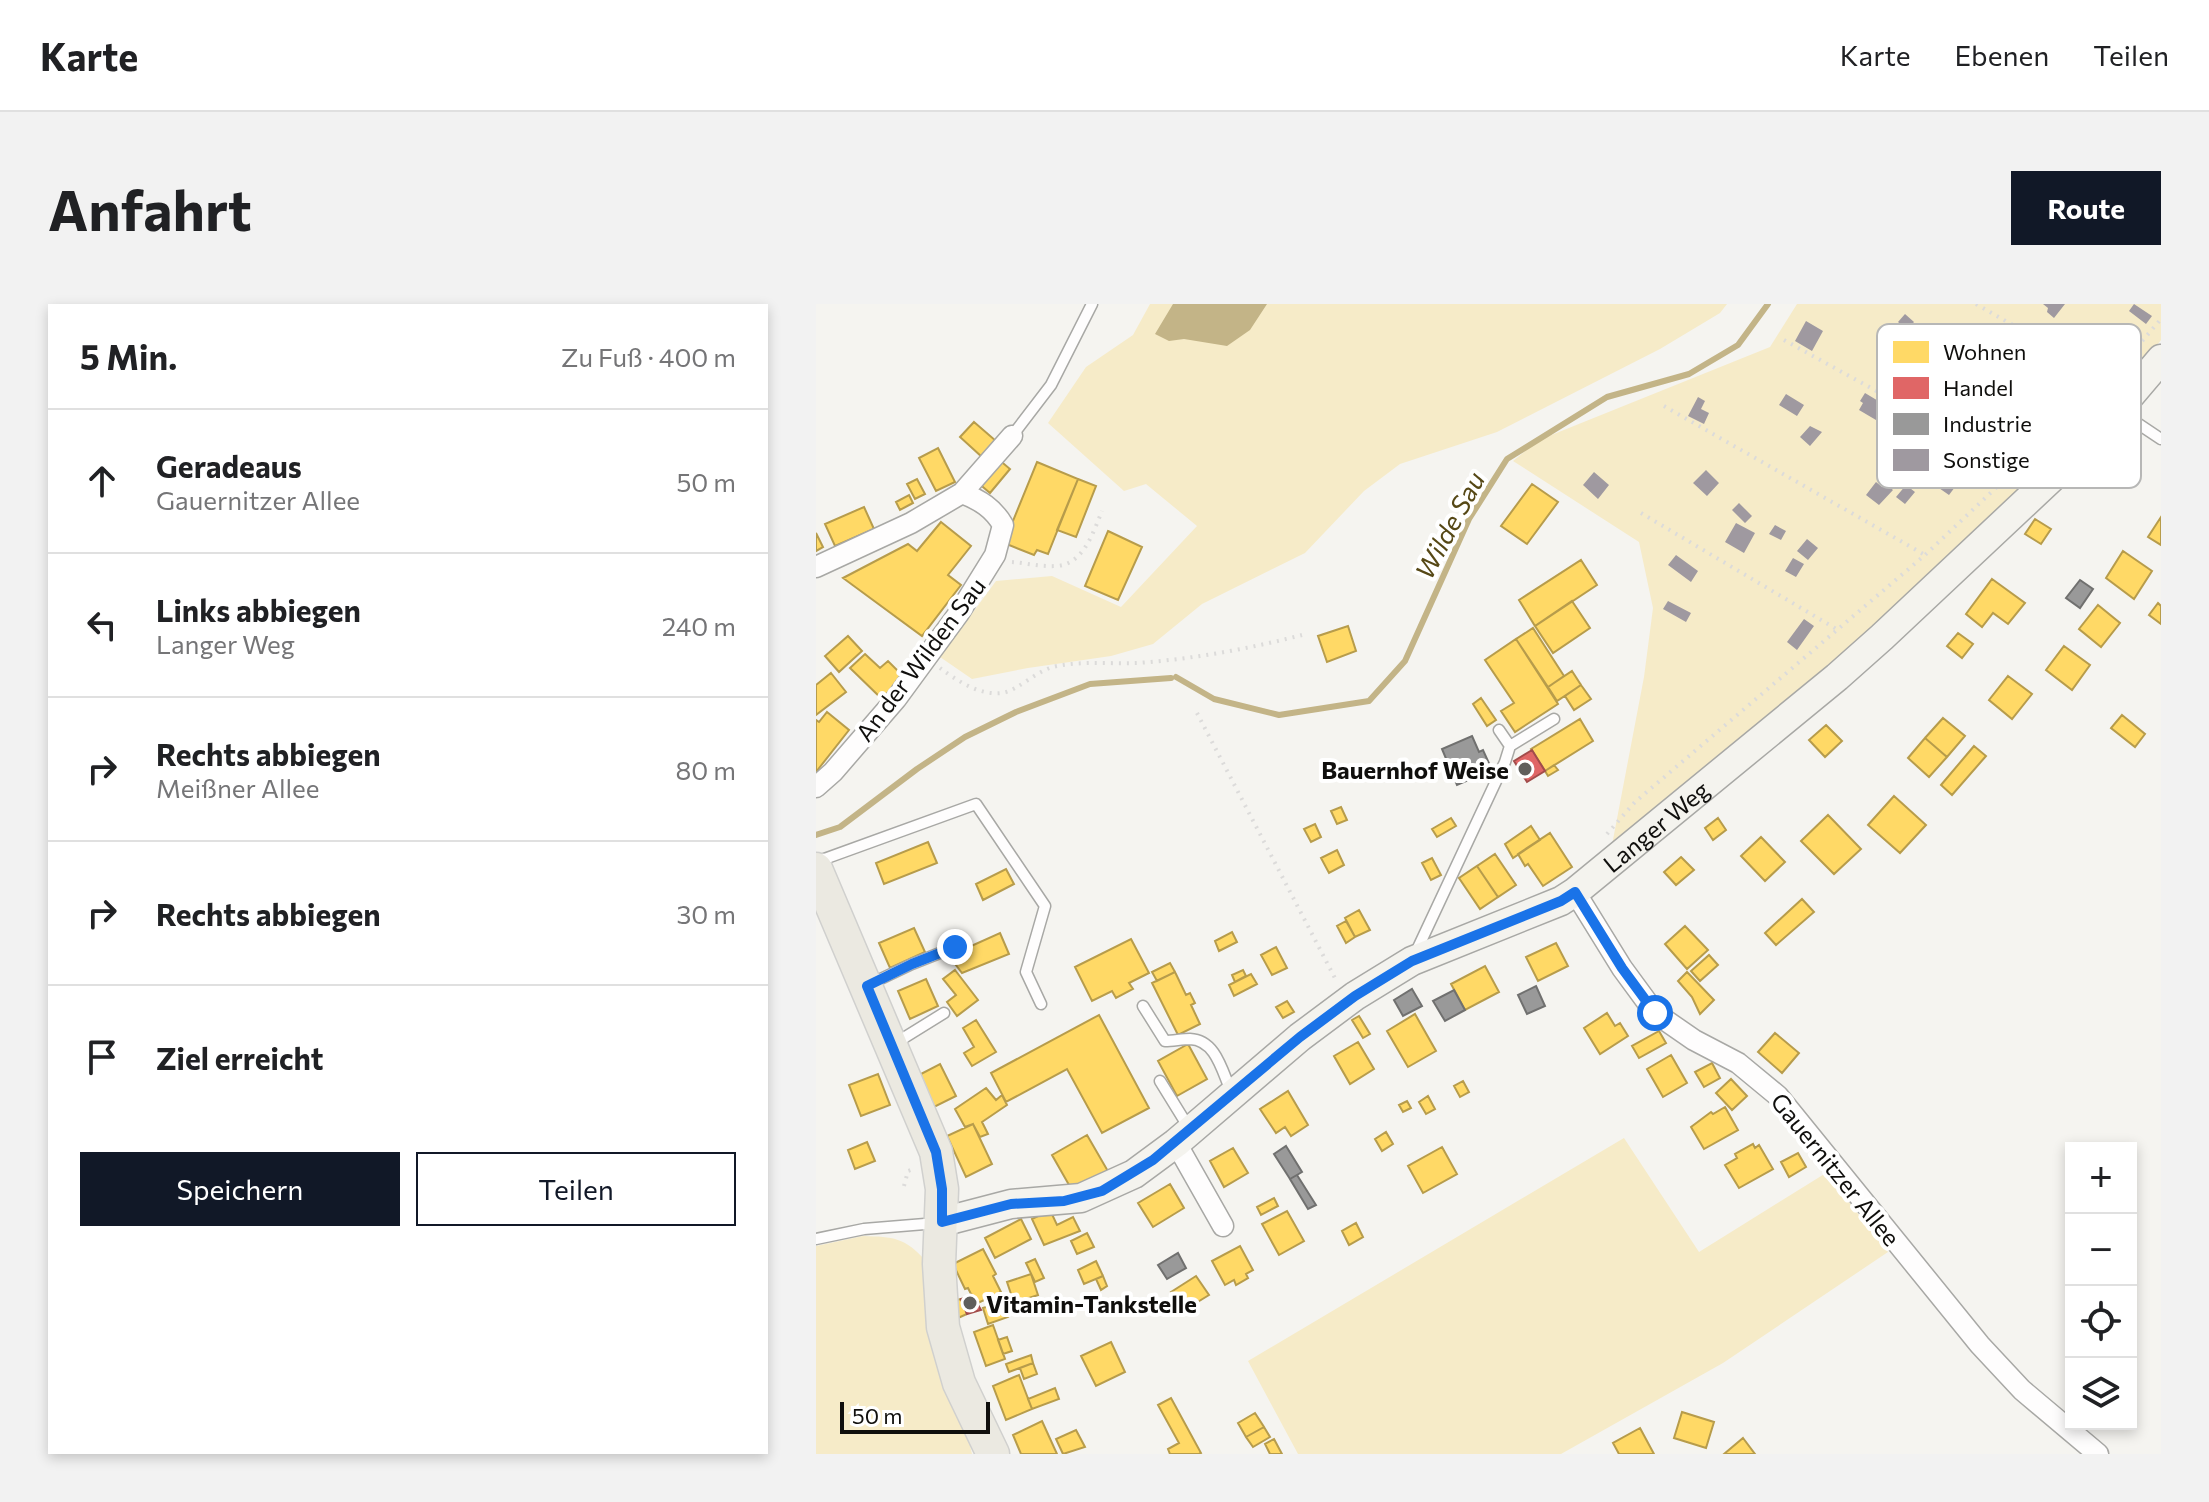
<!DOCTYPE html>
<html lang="de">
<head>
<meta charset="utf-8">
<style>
  :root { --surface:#fff; --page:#f2f2f2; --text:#202124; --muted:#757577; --line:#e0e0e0; --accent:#111827 }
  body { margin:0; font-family:Commissioner,sans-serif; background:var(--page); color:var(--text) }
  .controls { position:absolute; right:24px; bottom:24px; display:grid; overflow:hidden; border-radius:0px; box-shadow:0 4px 12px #0003 }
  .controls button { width:72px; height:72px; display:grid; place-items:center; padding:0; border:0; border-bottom:2px solid var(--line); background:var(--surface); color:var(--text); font:40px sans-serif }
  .scale { position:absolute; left:24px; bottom:20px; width:150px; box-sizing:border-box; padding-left:8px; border:4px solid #100f0d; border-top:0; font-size:22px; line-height:28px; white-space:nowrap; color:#100f0d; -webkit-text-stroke:6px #fff; paint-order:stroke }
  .stop { position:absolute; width:24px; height:24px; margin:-18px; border:6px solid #1a73e8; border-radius:50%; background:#fff }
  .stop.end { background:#1a73e8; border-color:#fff; box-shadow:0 2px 8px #0008 }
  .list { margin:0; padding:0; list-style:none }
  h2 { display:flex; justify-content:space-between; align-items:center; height:104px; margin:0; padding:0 32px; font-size:34px }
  h2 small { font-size:26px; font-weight:400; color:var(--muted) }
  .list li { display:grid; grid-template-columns:52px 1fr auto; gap:24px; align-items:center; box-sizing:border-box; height:144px; padding:0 32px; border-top:2px solid var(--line) }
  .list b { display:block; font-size:30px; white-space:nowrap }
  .list p { margin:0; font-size:26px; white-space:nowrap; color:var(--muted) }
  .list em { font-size:26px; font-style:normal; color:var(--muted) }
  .actions { display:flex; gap:16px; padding:24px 32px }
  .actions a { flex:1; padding:18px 0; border:2px solid var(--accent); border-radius:0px; text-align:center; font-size:28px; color:var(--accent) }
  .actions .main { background:var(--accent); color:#fff }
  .icon { flex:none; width:44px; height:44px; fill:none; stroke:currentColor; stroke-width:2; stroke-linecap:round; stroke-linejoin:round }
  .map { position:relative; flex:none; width:1345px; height:1150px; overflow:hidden; border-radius:0px }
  header { display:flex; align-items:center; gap:48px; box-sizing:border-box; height:112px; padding:0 40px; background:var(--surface); border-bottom:2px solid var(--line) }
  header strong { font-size:38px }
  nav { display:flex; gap:44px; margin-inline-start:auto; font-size:28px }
  .intro { display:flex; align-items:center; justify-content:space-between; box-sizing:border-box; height:192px; padding:0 48px }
  h1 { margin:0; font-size:56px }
  .button { padding:20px 36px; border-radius:0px; background:var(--accent); color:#fff; font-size:28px; font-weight:700 }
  main { display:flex; gap:48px; padding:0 48px }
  aside { flex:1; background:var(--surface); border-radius:0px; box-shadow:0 4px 12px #0003 }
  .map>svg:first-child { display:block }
</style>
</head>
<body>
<header>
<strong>Karte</strong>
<nav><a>Karte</a><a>Ebenen</a><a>Teilen</a></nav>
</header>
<div class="intro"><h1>Anfahrt</h1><a class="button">Route</a></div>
<main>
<aside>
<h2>5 Min.<small>Zu Fuß · 400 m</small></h2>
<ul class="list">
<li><svg class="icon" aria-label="ahead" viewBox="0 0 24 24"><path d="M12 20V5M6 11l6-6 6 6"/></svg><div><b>Geradeaus</b><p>Gauernitzer Allee</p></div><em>50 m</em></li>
<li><svg class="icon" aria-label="left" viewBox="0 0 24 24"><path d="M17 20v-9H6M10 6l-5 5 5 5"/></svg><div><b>Links abbiegen</b><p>Langer Weg</p></div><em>240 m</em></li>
<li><svg class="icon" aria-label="right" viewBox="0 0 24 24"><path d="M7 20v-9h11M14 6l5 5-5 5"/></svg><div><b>Rechts abbiegen</b><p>Meißner Allee</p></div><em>80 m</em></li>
<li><svg class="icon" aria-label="right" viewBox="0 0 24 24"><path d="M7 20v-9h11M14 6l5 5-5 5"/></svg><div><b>Rechts abbiegen</b></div><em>30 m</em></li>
<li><svg class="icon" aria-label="arrive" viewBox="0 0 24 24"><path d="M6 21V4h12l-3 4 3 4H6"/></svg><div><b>Ziel erreicht</b></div></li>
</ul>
<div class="actions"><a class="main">Speichern</a><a>Teilen</a></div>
</aside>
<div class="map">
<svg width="1345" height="1150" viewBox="0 0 1345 1150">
  <rect width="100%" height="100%" fill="#f5f4f0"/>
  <path fill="#f6ebc8" d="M334,0h577l-7,9 -60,36 -163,83 -97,32 -36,27 -59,62 -103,51 -49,40 -42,12 -83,12 -56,11 -32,-22 56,-76 56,-5 69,31 76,-81 -51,-42 -22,7 -76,-68 38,-56 47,-32z
    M981,0h364v36l-67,86 -289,270 -193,149 32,-168 9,-69 -14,-66 -126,-81 26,-21 231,-93z
    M808,834l75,114 127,-79 62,79 -165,111 -162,91h-263l-50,-93z
    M47,932c31,1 41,1 63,25l46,193h-156v-208z"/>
  <path fill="#c3b487" d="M357,0h94l-17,26 -23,16 -43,-7 -15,2 -14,-7z"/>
  <path fill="#ffd966" stroke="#b79c4b" stroke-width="2" d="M158,118l22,19 -14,16 -22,-20z
    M122,144l17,34 -19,9 -17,-33z
    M181,154l13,11 -20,24 -13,-11z
    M221,158l41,17 -30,75 -11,-4 -3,5 -30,-12z
    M101,175l8,15 -10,5 -8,-15z
    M262,175l18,7 -20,51 -19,-7z
    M716,180l26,18 -31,42 -26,-18z
    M93,191l4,8 -13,7 -4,-8z
    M48,203l10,22 -39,17 -10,-22z
    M1345,213v28l-13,-8z
    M1219,215l16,10 -10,15 -16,-10z
    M125,218l30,24 -23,29 13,10 -39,51 -79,-58 65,-34 9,7z
    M292,227l34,16 -24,53 -33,-14z
    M0,229l7,14 -7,4z
    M1307,247l29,20 -18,28 -28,-21z
    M765,256l16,25 -62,41 -16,-26z
    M1176,275l33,24 -17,21 -15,-11 -11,14 -16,-13z
    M756,297l18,27 -37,25 -18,-27z
    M1342,299l3,3v18l-12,-9z
    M1282,301l22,18 -19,24 -22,-18z
    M532,322l8,25 -29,11 -9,-26z
    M717,324l31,48 -16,11 -32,-48z
    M1142,329l15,11 -11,14 -15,-12z
    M32,332l14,15 -23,21 -14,-16z
    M700,335l42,65 -43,28 -14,-21 13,-8 -29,-43z
    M1248,342l26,19 -18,25 -26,-20z
    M49,350l15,14 8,-7 16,16 -22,22 -32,-31z
    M756,367l9,14 -24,16 -9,-14z
    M15,369l15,19 -30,23v-30z
    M1192,372l24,18 -20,25 -23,-19z
    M765,381l10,14 -17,11 -9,-14z
    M665,394l15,22 -9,6 -14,-22z
    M11,408l22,18 -33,42v-52l3,2z
    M1306,411l23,19 -10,13 -24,-19z
    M1127,414l22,18 -18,21 -22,-19z
    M764,415l13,22 -48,30 -14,-22z
    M1010,421l16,16 -17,16 -16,-17z
    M1109,434l22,19 -18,20 -21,-19z
    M1158,442l12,10 -34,39 -11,-10z
    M738,461l4,5 -10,6 -3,-5z
    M1078,492l32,29 -26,28 -32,-28z
    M525,503l6,13 -10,4 -6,-13z
    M1012,511l33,34 -27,25 -33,-33z
    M635,514l5,8 -19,11 -5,-8z
    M902,514l8,12 -13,10 -8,-12z
    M499,520l6,13 -10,5 -7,-13z
    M715,522l9,14 -27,18 -8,-14z
    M734,529l22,34 -29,19 -15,-22 -3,2 -7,-12z
    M945,533l24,25 -20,19 -24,-25z
    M112,538l9,21 -53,21 -8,-21z
    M521,546l7,15 -15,8 -8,-15z
    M679,550l21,31 -18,12 -21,-31z
    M865,553l13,13 -18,15 -12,-13z
    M616,554l9,17 -10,5 -9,-17z
    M661,562l21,31 -18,12 -21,-31z
    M190,565l8,15 -31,16 -7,-16z
    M986,595l12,13 -38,33 -11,-12z
    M543,606l11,20 -15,7 -10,-19z
    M530,617l9,16 -9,6 -9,-17z
    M869,622l23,24 -21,19 -22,-25z
    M98,624l11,24 -35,16 -11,-25z
    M416,628l5,10 -18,9 -4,-10z
    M184,629l9,21 -47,19 -13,-17z
    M315,635l18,34 -20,10 4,6 -17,9 -4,-7 -20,10 -17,-34z
    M740,639l12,23 -30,15 -12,-24z
    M460,643l11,21 -15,7 -11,-20z
    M893,651l9,10 -18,16 -9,-10z
    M354,659l5,9 -18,9 -5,-9z
    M669,662l14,26 -34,18 -14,-26z
    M139,666l23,30 -21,16 -10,-14 9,-7 -13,-16z
    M427,666l3,6 -11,6 -3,-7z
    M359,668l11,23 4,-2 5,10 -4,2 9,19 -22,11 -26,-52z
    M871,668l27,28 -14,14 -8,-17 -14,-16z
    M435,670l6,10 -23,12 -5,-11z
    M110,675l12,27 -28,13 -12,-28z
    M471,697l7,11 -11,6 -7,-11z
    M791,709l8,13 5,-3 8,13 -28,18 -16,-26z
    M599,710l21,37 -28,16 -21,-36z
    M283,711l50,93 -47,25 -35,-64 -61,33 -15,-29z
    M543,712l11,18 -7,4 -11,-18z
    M160,716l20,32 -24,14 -8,-13 10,-6 -11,-19z
    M843,727l7,12 -27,15 -7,-12z
    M959,729l24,20 -17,20 -24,-21z
    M542,738l16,27 -24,15 -16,-28z
    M372,740l19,35 -30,17 -19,-35z
    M855,751l16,28 -24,14 -16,-28z
    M896,759l8,15 -16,9 -9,-15z
    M124,760l16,32 -22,11 -15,-32z
    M62,770l12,31 -29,11 -12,-31z
    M915,775l16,17 -15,14 -16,-17z
    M647,777l6,11 -9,5 -6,-11z
    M170,784l10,12 6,-5 5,10 -25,17 6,12 -8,3 -7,-13 -8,3 -10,-18z
    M472,787l20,34 -17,11 -6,-9 -9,6 -16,-24z
    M612,792l7,13 -9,5 -7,-12z
    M591,797l4,7 -8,4 -4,-7z
    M909,803l13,23 -34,19 -13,-22 20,-15 2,2z
    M157,820l19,40 -26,13 -19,-41z
    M570,828l7,12 -11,7 -7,-12z
    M271,831l22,38 -36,19 -21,-37z
    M51,838l8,19 -20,8 -7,-19z
    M937,840l2,4 4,-3 14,24 -34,19 -14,-23 12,-7 -2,-4z
    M626,843l15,27 -34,19 -15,-27z
    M417,844l15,25 -24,14 -14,-26z
    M982,849l8,14 -17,10 -8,-15z
    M354,880l14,24 -31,19 -15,-24z
    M458,894l4,8 -17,9 -4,-8z
    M234,906l7,15 16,-8 7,14 -36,14 -12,-26z
    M471,907l17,30 -25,14 -17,-31z
    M205,915l10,20 -36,19 -10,-20z
    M540,919l7,14 -14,8 -7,-14z
    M271,929l7,14 -17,7 -6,-13z
    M424,942l13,24 -7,4 2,4 -12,7 -2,-5 -9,5 -13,-24z
    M167,945l13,25 -3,2 8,16 -25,12 -8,-16 -3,1 -12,-25z
    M219,955l9,19 -9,4 -9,-19z
    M280,957l7,15 -19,8 -6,-14z
    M215,970l7,21 -24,8 -7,-21z
    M287,972l4,10 -6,4 -5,-11z
    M380,972l13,19 -26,16 -12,-19z
    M145,995l6,15 -9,4 -5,-17z
    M187,998l5,15 -20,7 -5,-16z
    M177,1021l12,34 -19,7 -12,-34z
    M191,1033l5,14 -9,3 -5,-14z
    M295,1038l14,30 -29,14 -15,-30z
    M215,1051l2,8 -24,9 -3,-8z
    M217,1059l4,11 -13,5 -4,-11z
    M203,1071l13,34 -26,11 -13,-34z
    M239,1084l4,11 -27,10 -4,-10z
    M355,1094l30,55 -2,1h-29l-2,-5 11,-6 -21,-38z
    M866,1108l32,10 -8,26 -32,-10z
    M439,1109l9,14 -18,10 -8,-14z
    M226,1117l15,33h-36l-8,-19z
    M448,1123l6,10 -17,10 -7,-10z
    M824,1124l14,26h-35l-6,-11z
    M260,1126l9,17 -22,7 -7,-15z
    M927,1134l12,16h-31z
    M458,1135l8,15h-12l-5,-10z"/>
  <path fill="#e06666" stroke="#a24c4b" stroke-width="2" d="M716,446l13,21 -18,11 -13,-21z
    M156,991l9,15 -14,4 -6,-15z"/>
  <path fill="#999" stroke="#70706f" stroke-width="2" d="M1264,276l13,9 -13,19 -14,-10z
    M656,432l7,16 4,-2 9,20 -35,15 -15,-36z
    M720,682l9,20 -18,8 -9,-19z
    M596,685l10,17 -19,10 -9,-16z
    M638,686l11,20 -20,11 -12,-20z
    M470,842l16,26 -12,7 -16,-25z
    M481,871l19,30 -8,4 -18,-30z
    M362,949l8,15 -19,11 -9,-14z"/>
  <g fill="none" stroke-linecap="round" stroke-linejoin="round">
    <path stroke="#c3b487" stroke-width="6" d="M360,373l38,22 65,16 90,-14 36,-40 64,-142 38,-60 100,-62 82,-23 49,-29 30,-41
      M0,531l24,-8 77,-58 48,-32 51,-25 74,-28 81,-6"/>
  </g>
  <path fill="#9f99a0" d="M1227,0h22l-11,14 -7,-6 1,-4z
    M1318,0l18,12 -6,8 -17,-13z
    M1089,10l9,8 -7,8 -9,-8z
    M990,17l17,10 -11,20 -17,-10z
    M1049,89l15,9 -4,5 6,4 -6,9 -17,-10 4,-7 -3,-2z
    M970,90l18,11 -7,11 -18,-11z
    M882,93l7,4 -4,8 8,4 -5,11 -16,-8z
    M994,122l12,6 -12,14 -10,-9z
    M1131,165l14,10 -12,16 -13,-9z
    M890,166l13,13 -12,13 -14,-13z
    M778,168l15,13 -11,14 -15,-14z
    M1060,178l6,5 3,-4 8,7 -14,15 -13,-10z
    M1090,181l9,7 -10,12 -9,-7z
    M923,199l13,13 -7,7 -13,-13z
    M920,219l19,10 -11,20 -19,-11z
    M959,221l11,6 -5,9 -12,-6z
    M991,235l11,9 -10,12 -11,-9z
    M860,251l22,16 -7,11 -23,-17z
    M977,254l11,6 -8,13 -11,-6z
    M852,297l23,12 -5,9 -23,-13z
    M988,315l10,7 -17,24 -10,-8z"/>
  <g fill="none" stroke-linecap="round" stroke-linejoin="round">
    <defs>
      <path id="lane" d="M1303,107l42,28
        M196,132l39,-51 41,-81
        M694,442l44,-27
        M0,558l160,-58 69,102 -19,66 15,32
        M600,648l89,-190 5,-16 -11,-16
        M52,681l44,-21 43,-17
        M327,702l22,35c8,0 17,-2 25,-2 26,1 32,32 41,52
        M78,740l50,-31
        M344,777l29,47
        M0,935l48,-10 73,-6"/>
      <path id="street" d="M0,263l95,-44 51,-30 50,-57
        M0,483l17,-15 63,-73 63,-86 36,-58 8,-30c-10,-17 -23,-25 -41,-32
        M759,588l47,76 33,45 39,27 44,23 40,33 202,249 42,45 76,64
        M360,839l47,83"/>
      <g id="secondary">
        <path id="s1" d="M126,918l69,-18 70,-6 53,-24 42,-31 124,-106 55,-41 57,-35 149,-60 14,-9 262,-215 45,-40 212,-199 67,-79"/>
      </g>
      <path id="primary" d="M0,565l120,283 6,37 -3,75 4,63 16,56 34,71"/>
    </defs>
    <use href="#lane" stroke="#a8a8a5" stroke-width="13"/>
    <use href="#street" stroke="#a8a8a5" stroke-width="23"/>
    <use href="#secondary" stroke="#a8a8a5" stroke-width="31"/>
    <use href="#primary" stroke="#d0d0ce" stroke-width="35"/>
    <path stroke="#dcdbda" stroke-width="4" stroke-dasharray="2 6" stroke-linecap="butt" d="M1160,0l133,76
      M968,36l232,128
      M1321,43l24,-28
      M848,102l261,149
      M825,209l197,117
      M196,258c14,1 29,5 44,4 27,-1 37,-33 46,-55
      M124,364c16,12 40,28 62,25 16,-2 34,-23 55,-27 26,-5 54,-2 80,-3 56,-4 111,-14 165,-28
      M381,409l140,269
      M791,530l28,-32 290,-247 186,-176
      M88,882l4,-15 6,-2"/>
    <use href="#lane" stroke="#fefdfd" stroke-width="10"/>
    <use href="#street" stroke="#fefdfd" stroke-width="20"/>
    <use href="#secondary" stroke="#f4f3ee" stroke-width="28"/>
    <use href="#primary" stroke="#ebe9e1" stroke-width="32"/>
  </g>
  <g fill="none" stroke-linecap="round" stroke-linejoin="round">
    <path stroke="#1a73e8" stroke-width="10" d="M139,643l-43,17 -45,22 69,166 6,37v33l69,-18 53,-3 38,-10 51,-31 147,-123 55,-41 57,-35 149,-60 14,-9 47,76 33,45"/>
  </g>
  <g fill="#605f5c" stroke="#fff" stroke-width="3">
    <circle cx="709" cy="465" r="8"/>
    <circle cx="154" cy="999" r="8"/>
  </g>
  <g text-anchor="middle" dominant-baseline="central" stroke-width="8" stroke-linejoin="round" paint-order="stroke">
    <g font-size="24" fill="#100f0d" stroke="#fff">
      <text transform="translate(104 355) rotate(-53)">An der Wilden Sau</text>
      <text stroke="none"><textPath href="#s1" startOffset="832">Langer Weg</textPath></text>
      <text transform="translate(1020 865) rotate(51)">Gauernitzer Allee</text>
    </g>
    <g font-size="24" font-weight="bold" fill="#100f0d" stroke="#fff" text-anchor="end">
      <text x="693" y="465">Bauernhof Weise</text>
      <text x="170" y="999" text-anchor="start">Vitamin-Tankstelle</text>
    </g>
    <g font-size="26" font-style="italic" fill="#564816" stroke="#fff">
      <text transform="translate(633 221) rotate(-62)">Wilde Sau</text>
    </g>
  </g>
  <rect x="1061" y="20" width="264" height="164" rx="12" fill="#fff" stroke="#b7b7b6" stroke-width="2"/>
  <rect x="1077" y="37" width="36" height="22" fill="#ffd966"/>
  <rect x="1077" y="73" width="36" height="22" fill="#e06666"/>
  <rect x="1077" y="109" width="36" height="22" fill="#999"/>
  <rect x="1077" y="145" width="36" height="22" fill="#9f99a0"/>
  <g font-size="22" fill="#100f0d">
    <text x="1127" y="56">Wohnen</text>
    <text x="1127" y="92">Handel</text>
    <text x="1127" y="128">Industrie</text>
    <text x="1127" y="164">Sonstige</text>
  </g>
</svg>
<div class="controls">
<button>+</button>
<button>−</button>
<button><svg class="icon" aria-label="locate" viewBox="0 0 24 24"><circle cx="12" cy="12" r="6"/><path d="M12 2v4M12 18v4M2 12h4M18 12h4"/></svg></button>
<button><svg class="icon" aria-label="layers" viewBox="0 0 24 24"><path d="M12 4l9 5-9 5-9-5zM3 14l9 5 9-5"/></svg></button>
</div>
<div class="scale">50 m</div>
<div class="stop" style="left:839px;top:709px"></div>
<div class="stop end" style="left:139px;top:643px"></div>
</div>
</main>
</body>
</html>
